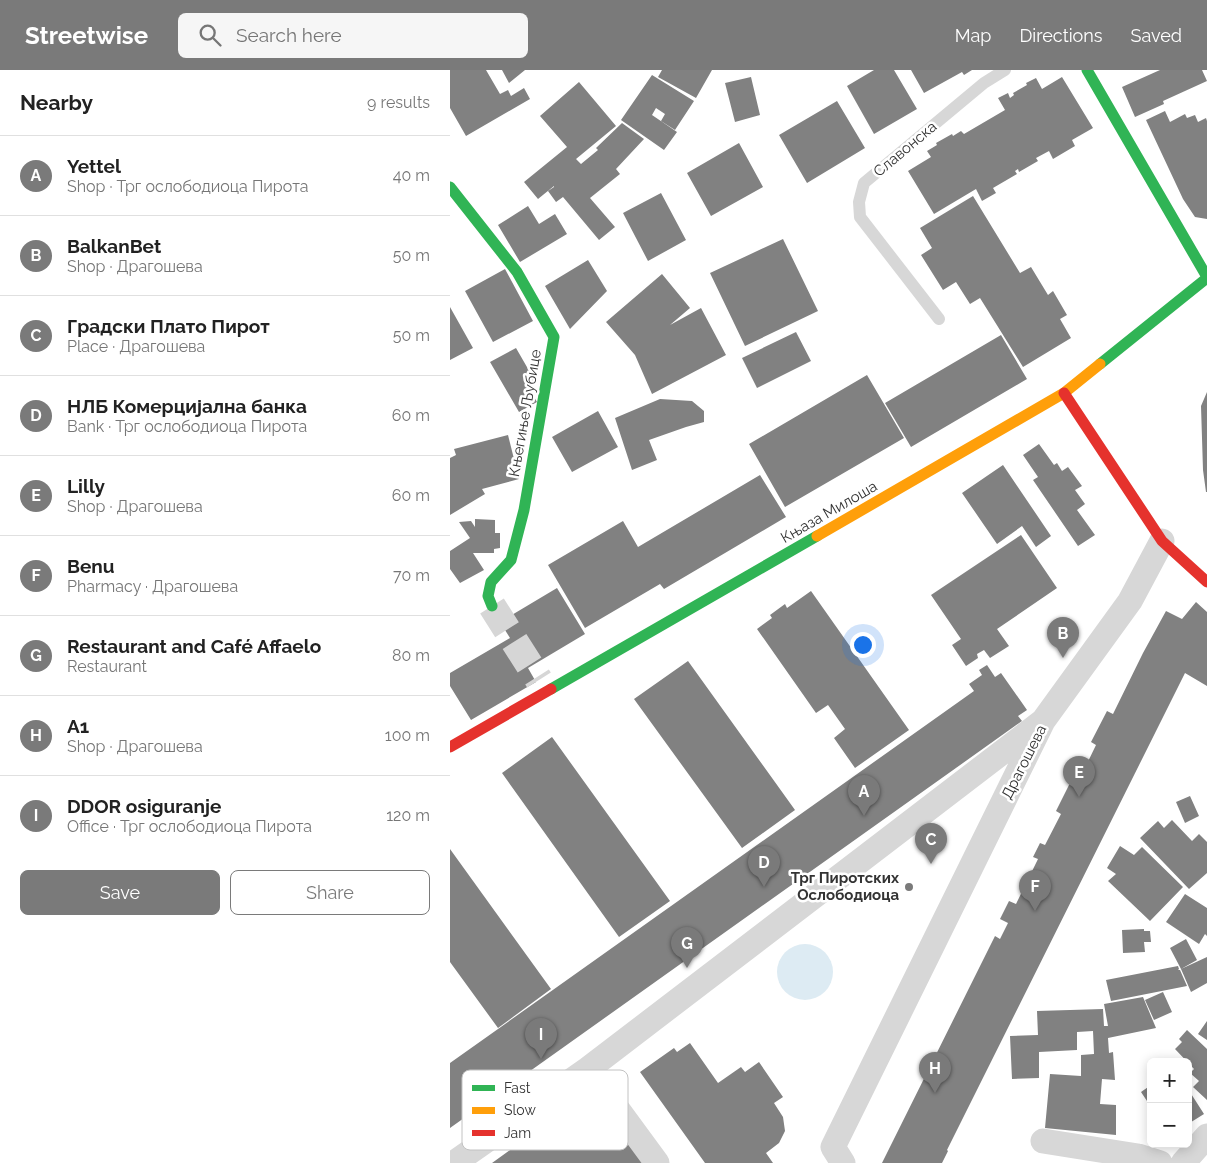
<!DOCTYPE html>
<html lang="en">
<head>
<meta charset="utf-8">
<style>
  :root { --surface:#fff; --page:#f6f6f6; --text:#222; --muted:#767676; --line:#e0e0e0; --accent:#7a7a7a }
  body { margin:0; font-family:Raleway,sans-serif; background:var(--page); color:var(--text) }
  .controls { position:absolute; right:15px; bottom:15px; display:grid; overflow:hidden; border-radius:8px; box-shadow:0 2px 12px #0003 }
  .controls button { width:45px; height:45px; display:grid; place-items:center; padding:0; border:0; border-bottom:1px solid var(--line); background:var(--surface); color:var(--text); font:25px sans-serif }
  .you { position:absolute; left:412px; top:574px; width:18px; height:18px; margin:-12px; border:4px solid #fff; border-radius:50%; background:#1a73e8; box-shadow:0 0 0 8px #1a73e833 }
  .badge { display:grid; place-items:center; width:32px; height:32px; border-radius:50%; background:var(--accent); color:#fff; font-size:16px; font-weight:700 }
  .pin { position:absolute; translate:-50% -41px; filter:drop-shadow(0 1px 2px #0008) }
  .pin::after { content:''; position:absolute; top:26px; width:18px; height:15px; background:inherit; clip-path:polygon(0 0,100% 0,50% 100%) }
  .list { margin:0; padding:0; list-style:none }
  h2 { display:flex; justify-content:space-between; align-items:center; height:65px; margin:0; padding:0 20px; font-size:21px }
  h2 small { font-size:16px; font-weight:400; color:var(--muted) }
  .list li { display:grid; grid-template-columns:32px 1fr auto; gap:15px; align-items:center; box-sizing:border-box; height:80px; padding:0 20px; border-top:1px solid var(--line) }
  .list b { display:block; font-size:19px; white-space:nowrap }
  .list p { margin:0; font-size:16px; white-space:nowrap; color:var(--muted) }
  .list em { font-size:16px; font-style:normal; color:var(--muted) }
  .actions { display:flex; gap:10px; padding:15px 20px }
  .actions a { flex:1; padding:11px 0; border:1px solid var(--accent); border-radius:8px; text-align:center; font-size:18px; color:var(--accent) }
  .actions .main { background:var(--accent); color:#fff }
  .icon { flex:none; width:28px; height:28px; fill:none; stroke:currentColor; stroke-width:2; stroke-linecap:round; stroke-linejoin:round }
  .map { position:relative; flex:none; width:757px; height:1093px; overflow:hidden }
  header { display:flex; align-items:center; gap:30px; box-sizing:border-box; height:70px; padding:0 25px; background:var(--accent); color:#fff }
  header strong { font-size:24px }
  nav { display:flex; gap:28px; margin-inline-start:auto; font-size:18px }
  .search { width:350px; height:45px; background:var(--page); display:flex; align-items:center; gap:12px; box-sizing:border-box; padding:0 18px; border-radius:8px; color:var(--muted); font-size:19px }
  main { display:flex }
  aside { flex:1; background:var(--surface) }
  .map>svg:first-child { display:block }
</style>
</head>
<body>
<header>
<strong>Streetwise</strong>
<div class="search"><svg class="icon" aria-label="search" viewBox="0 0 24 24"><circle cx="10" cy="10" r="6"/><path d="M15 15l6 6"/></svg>Search here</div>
<nav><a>Map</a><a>Directions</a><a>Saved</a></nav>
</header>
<main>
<aside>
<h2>Nearby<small>9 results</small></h2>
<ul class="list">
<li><span class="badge">A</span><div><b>Yettel</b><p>Shop · Трг ослободиоца Пирота</p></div><em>40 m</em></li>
<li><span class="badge">B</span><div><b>BalkanBet</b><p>Shop · Драгошева</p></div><em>50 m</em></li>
<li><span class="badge">C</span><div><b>Градски Плато Пирот</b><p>Place · Драгошева</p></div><em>50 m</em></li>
<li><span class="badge">D</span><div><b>НЛБ Комерцијална банка</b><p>Bank · Трг ослободиоца Пирота</p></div><em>60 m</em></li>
<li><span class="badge">E</span><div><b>Lilly</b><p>Shop · Драгошева</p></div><em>60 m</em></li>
<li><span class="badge">F</span><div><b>Benu</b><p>Pharmacy · Драгошева</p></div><em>70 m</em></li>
<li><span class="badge">G</span><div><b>Restaurant and Café Affaelo</b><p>Restaurant</p></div><em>80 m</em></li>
<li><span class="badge">H</span><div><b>A1</b><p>Shop · Драгошева</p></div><em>100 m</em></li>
<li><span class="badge">I</span><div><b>DDOR osiguranje</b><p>Office · Трг ослободиоца Пирота</p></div><em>120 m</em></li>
</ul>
<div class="actions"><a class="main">Save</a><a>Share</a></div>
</aside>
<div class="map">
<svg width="757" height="1093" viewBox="0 0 757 1093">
  <rect width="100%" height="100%" fill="#fff"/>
  <path fill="#ddebf3" d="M327 902a28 28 0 1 1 56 0a28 28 0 1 1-56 0Z"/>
  <path fill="#818181" d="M0,0h36l14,24 8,-4 3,6 13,-8 6,11 -64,37 -16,-28z
    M52,0h23l-16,13z
    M212,0h50l-16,28 -38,-21z
    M424,0h20l23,39 -43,25 -27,-48z
    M461,0h61l-8,5 -2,-3 -38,21z
    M710,0h42l5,11 -44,20 1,3 -29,13 -13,-30z
    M202,5l42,26 -19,29 -14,-9 4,-7 -9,-6 -4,7 25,17 -13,18 -43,-30z
    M301,7l9,38 -25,7 -10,-39z
    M612,7l31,51 -21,12 3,6 -22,13 -4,-8 -13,7 2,3 -19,11 -1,-3 -3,2 2,3 -24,14 3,5 -14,8 -6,-12 -42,25 -26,-43 23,-14 -4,-6 10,-6 -1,-2 16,-9 1,2 8,-5 3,3 41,-24 -7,-12 10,-5 2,5 4,-3 -1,-2 14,-8 -1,-2 10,-5 6,11z
    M129,12l37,44 -40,33 5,5 17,-14 -2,-2 26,-25 22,16 -28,30 4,5 -30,24 25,29 -16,13 -36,-43 -7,5 -8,-11 6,-4v-1l-16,13 -14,-17 43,-35 -27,-31z
    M387,31l28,47 -58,35 -28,-48z
    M715,41l5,11 15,-8 2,4 8,-3 3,7 8,-4 1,3v98l-12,-2 -12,-18 -37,-79z
    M289,73l24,44 -52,29 -24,-43z
    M211,123l25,47 -38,21 -25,-48z
    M523,126l47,77 11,-6 17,28 5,-4 14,24 -7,4 11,19 -48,29 -43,-69 -10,6 -14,-22 -13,8 -22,-35 11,-7 -12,-20z
    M78,136l11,18 16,-10 12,20 -47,28 -22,-37z
    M333,169l35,72 -73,35 -35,-73z
    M138,190l19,31 -37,38 -25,-43z
    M55,199l28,52 -40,21 -28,-51z
    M212,204l28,34 -20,17 31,-17 25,47 -74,39 -17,-39 -29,-33z
    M0,237l23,41 -23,12z
    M346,262l15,29 -54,27 -15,-30z
    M551,265l26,44 -116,68 -26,-44z
    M66,278l19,33 -8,4 10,17 -18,10 -29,-50z
    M417,305l37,63 -119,69 -36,-63z
    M757,322v100h-1l-3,-22 -2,-64z
    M210,329l32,2 12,10v11l-18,5 -37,13 8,20 -25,10 -17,-52z
    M148,341l20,36 -46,25 -20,-35z
    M58,365l11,44 -37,10 3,5 -35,21v-57l6,-3 -2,-6z
    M589,374l15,21 3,-2 5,8 6,-4 14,19 -7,4 10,14 -8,6 18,25 -17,11 -45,-66 5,-3 -15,-22z
    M553,395l48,71 -15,11 -14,-21 -25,18 -35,-51z
    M310,405l26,42 -122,72 -4,-5 -75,44 -37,-63 75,-44 15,26z
    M25,449l20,1v13h5v15l-6,1v4h-21l11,17 -24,13 -10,-14v-18l20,-13 -11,-16 12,-1 4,6z
    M571,465l36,53 -60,41 12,17 -19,12 -6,-8 -7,4 1,4 -12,8 -14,-21 9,-6 -30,-44z
    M107,518l28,46 -57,34 8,14 -65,38 -21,-34v-13l60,-35 -10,-16z
    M361,521l98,139 -54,38 -21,-30 11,-9 -17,-24 -12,8 -59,-84 15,-11 -2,-3 15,-11 2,4z
    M746,532l11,10v74l-22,-13 -238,477 1,1 -6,12h-60l113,-227 5,3 8,-16 -8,-4 9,-18 7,3 22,-45 -5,-2 7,-14 5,2 16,-31 -5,-3 20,-40 6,3 14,-29 -5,-3 16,-31 6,3 30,-61 23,-42 16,8z
    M238,591l107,149 -53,38 -108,-149z
    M537,595l8,12 6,-4 26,37 -9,6 4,5 -572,407v-65l524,-372 -5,-7 13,-9 -3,-5z
    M102,667l118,164 -51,36 -117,-164z
    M740,726l9,20 -14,7 -9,-21z
    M722,750l20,21 7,-7 8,8v31l-18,16 -49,-51 18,-17 6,7z
    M670,776l14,9 8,-8 41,40 -33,34 -42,-40 8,-7 -9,-6z
    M0,779l101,140 -53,39 -48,-66z
    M735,824l22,14v28l-2,-2 -6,10 -33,-22z
    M694,859v2h6l1,11h-7l1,10 -22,1 -1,-23z
    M736,869l11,21 -16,9 -11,-21z
    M757,887v26l-16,9 -10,-23z
    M728,896l1,3 -1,1h2l7,16 -76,15 -5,-21z
    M713,922l9,20 -18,8 -9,-20z
    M693,927l13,31 -48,10 1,15 4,-1 2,28 -13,-1 -2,25 16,1v30l-71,-7 5,-54 31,2v-21l13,-1 -1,-23 -16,1v18l-38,2v26l-27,1 -2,-43 28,-1 -1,-24 66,-2 1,17h4l-4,-22z
    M757,951v19l-9,-6z
    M737,960l20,19v51l-14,-13 6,-6 -9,-8 4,-4 -19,-20 7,-7 -3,-3z
    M240,973l28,40 23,-16 4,5 14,-10 24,35 -9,6 9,14 2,14 -6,12 -13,10 7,10h-68l-65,-91 34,-24 3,4z
    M701,1015v22l-10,-15z
    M738,1019l16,25 -16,10z
    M134,1027l20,1 47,65h-159z"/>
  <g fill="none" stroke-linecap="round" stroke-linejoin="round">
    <path stroke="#d6d6d6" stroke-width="28" stroke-dasharray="28 14" stroke-linecap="butt" d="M42,536l47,74"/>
    <path stroke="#d7d7d7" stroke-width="12" d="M489,249l-79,-102 -1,-15 5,-19 120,-100 21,-13"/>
    <path stroke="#d7d7d7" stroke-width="25" d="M138,999l69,94
      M593,1071l95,15 22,7
      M4,1093l134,-94 455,-348
      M393,1093l-10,-16 210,-426 87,-120 32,-60
      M733,1093l24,-27"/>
    <path stroke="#30b455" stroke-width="11" d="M637,0l120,207
      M0,117l67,85 37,65 -30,173 -13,50 -20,22 -3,14 4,10
      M650,294l107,-86
      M101,619l266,-153"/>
    <path stroke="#ff9f0a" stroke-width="11" d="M367,466l247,-143 36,-29"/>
    <path stroke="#e5322d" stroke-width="11" d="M614,323l98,148 45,41
      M0,677l101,-58"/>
  </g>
  <circle fill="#7a7a7a" stroke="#fff" stroke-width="2" cx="459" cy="817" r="5"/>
  <g text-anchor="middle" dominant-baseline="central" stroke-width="5" stroke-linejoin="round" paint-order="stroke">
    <g font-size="15" fill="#333" stroke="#fff">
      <text transform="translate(455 79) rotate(-40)">Славонска</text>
      <text transform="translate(75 343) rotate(-80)">Књегиње Љубице</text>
      <text transform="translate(379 442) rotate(-30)">Књаза Милоша</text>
      <text transform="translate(574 692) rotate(-63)">Драгошева</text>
    </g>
    <g font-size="15" font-weight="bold" fill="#333" stroke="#fff" text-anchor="end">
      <text x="449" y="808">Трг Пиротских<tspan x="449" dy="17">Ослободиоца</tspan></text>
    </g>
  </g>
  <rect x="12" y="1000" width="166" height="80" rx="8" fill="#fff" stroke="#c2c2c2" stroke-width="1"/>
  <rect x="22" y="1015" width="23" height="6" fill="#30b455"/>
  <rect x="22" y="1037" width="23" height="7" fill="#ff9f0a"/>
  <rect x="22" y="1060" width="23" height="6" fill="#e5322d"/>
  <g font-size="14" fill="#333">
    <text x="54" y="1023">Fast</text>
    <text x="54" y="1045">Slow</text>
    <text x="54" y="1068">Jam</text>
  </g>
</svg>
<div class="controls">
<button>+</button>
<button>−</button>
</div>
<div class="you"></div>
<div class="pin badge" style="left:414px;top:746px">A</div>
<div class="pin badge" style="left:613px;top:588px">B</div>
<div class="pin badge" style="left:481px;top:794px">C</div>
<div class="pin badge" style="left:314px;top:817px">D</div>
<div class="pin badge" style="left:629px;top:727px">E</div>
<div class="pin badge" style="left:585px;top:841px">F</div>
<div class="pin badge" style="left:237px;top:898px">G</div>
<div class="pin badge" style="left:485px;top:1023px">H</div>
<div class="pin badge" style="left:91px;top:989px">I</div>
</div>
</main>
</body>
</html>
